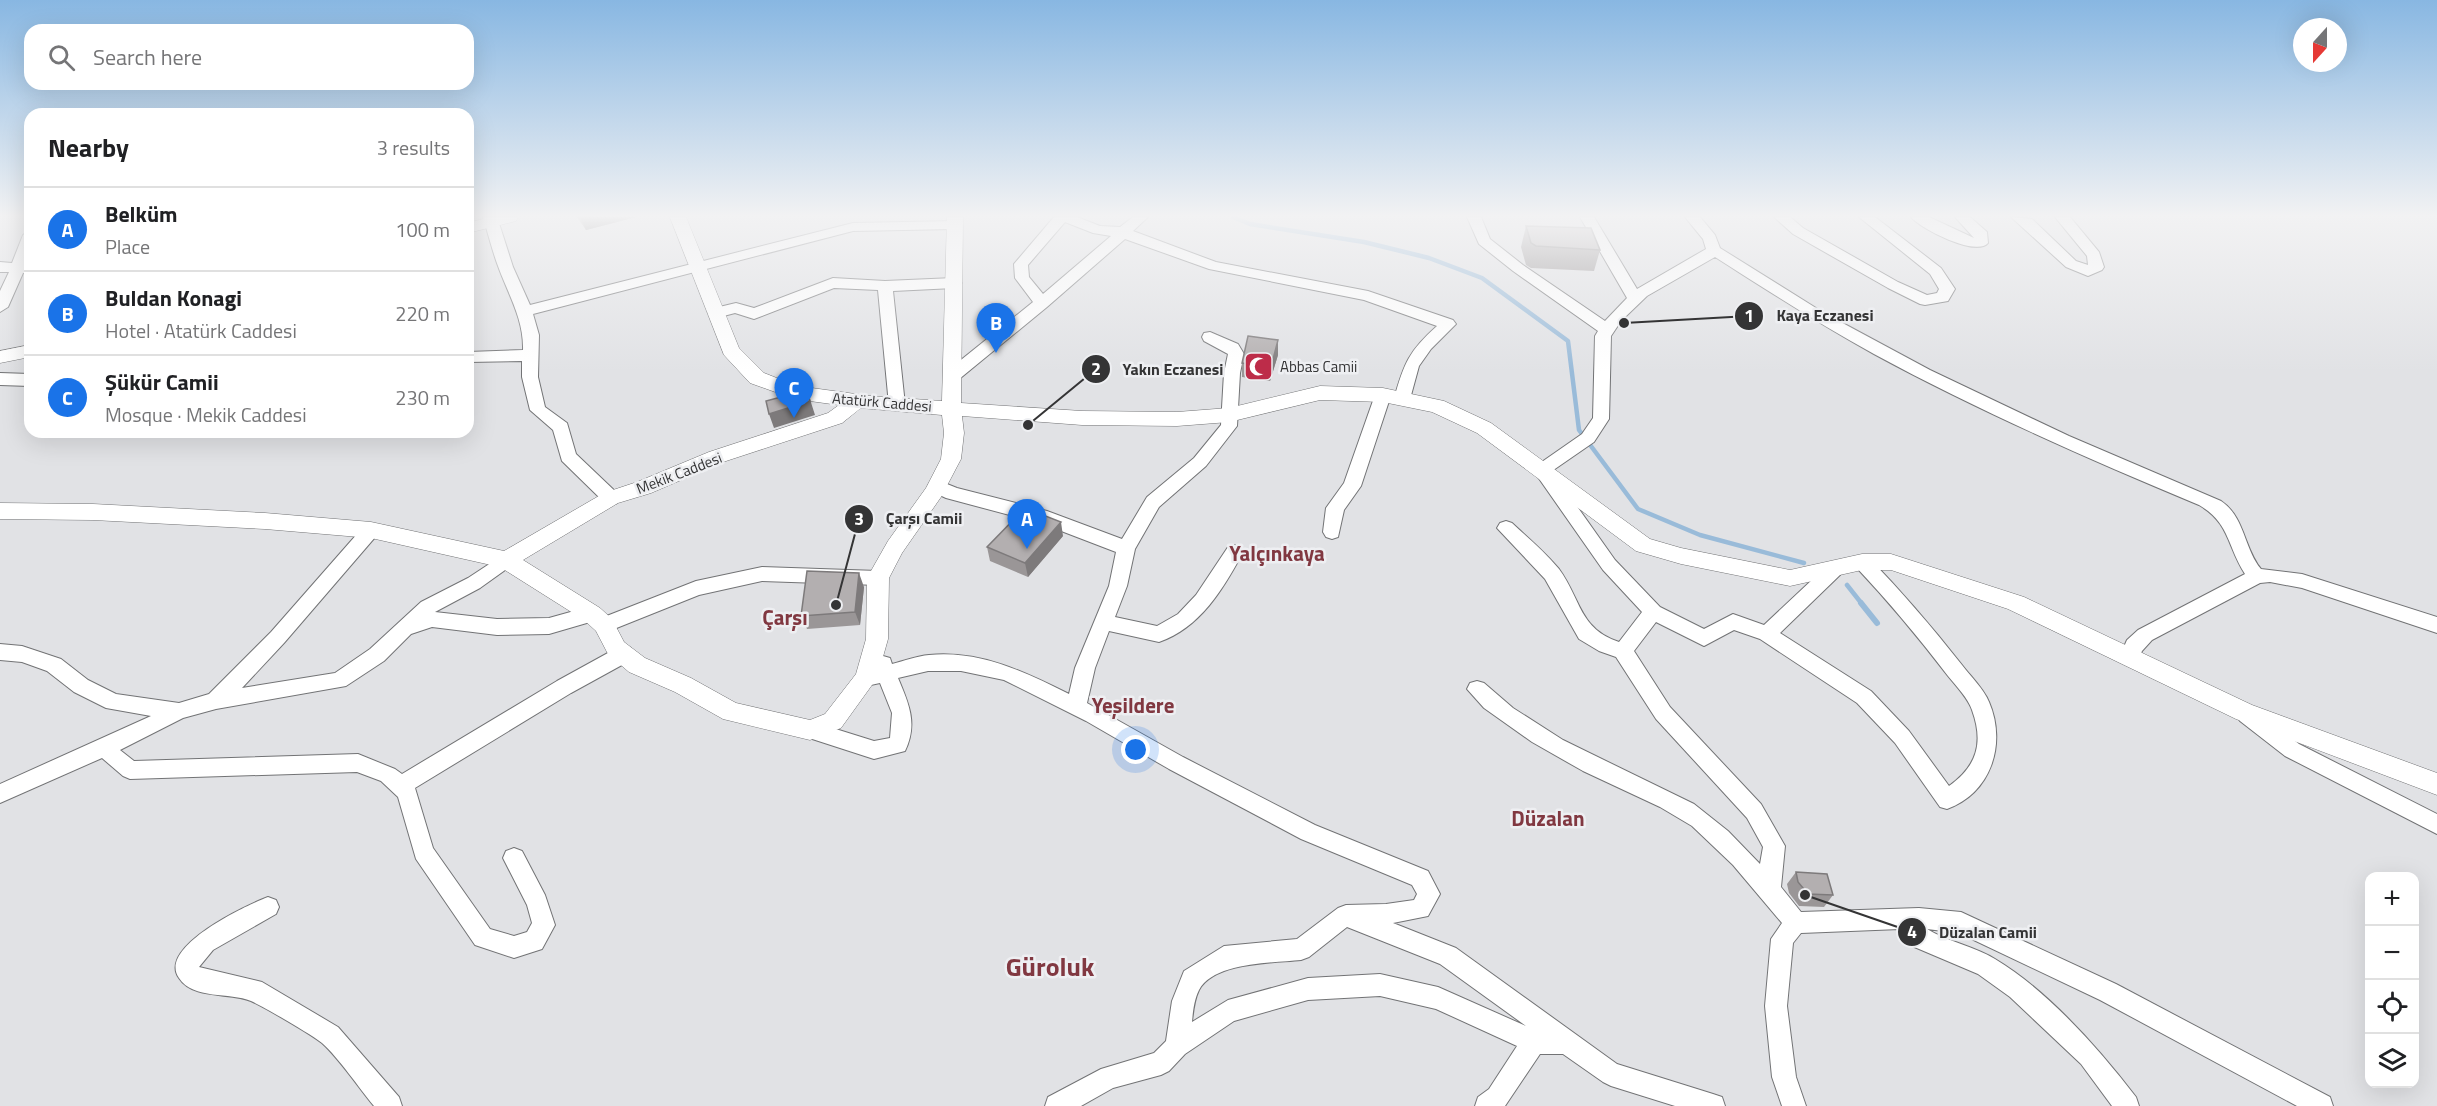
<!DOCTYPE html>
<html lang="en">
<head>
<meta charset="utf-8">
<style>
  :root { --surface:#fff; --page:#f6f6f6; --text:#202124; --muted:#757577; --line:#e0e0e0; --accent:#1a73e8 }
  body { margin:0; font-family:"Titillium Web",sans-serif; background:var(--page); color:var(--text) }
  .controls { position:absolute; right:18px; bottom:18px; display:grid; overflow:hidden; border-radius:12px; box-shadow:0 6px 24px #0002 }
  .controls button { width:54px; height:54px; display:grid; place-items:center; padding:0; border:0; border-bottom:2px solid var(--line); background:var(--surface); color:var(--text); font:30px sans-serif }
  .compass { position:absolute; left:2293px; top:18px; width:54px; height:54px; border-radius:50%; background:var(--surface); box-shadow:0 6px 24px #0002; rotate:201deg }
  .you { position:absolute; left:1136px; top:750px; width:21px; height:21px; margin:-15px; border:4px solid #fff; border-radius:50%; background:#1a73e8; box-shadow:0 0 0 9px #1a73e833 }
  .badge { display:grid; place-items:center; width:39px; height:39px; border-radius:50%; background:var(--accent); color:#fff; font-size:20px; font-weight:700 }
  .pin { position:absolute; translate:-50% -50px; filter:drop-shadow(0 2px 3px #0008) }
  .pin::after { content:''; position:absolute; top:32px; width:21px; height:18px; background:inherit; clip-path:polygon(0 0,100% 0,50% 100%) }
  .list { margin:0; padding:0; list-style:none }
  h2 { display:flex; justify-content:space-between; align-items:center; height:78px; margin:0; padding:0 24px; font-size:26px }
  h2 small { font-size:20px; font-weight:400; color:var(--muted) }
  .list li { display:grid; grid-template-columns:39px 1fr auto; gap:18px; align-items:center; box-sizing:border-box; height:84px; padding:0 24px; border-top:2px solid var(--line) }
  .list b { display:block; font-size:22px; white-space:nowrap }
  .list p { margin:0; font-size:20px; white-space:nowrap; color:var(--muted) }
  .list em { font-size:20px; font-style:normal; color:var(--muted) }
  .icon { flex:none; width:33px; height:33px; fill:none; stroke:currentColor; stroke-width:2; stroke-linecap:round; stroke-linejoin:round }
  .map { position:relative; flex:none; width:2437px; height:1106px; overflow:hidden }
  .search { position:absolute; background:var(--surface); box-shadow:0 6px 24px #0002; left:24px; top:24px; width:450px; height:66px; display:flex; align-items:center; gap:15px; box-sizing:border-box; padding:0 21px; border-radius:18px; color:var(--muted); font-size:22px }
  .panel { position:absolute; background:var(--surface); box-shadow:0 6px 24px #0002; left:24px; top:108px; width:450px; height:330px; border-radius:18px }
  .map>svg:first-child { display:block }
</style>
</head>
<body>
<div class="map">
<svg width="2437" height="1106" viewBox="0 0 2437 1106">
  <rect width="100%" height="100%" fill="#e1e2e5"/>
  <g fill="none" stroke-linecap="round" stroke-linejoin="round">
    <path stroke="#99bbd9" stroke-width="4.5" d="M1233,217l17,7 114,18 65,16 53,20 86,63 11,89 59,79 62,26 104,28
      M1847,585l15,19"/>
    <path stroke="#99bbd9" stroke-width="6" d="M1861,603l16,20"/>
    <defs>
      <path id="minor" d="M483,217h14l16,50 17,38 323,-82 102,-2 7,4 -7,4 -102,2 -320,83 6,21 -1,42 7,30 22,16 9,31 41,39 3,5 -3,5 -6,2 -6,-2 -43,-42 -9,-31 -23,-20 -8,-33v-16l-54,1v-10l55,-2c1,-31 -15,-56 -25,-84 -6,-16 -10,-33 -15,-49z
        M1054,217h23l23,9 20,1 13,-10h15l-15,14 83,31 152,29 85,29 3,4 -25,25 -12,17 -9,33 -2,4h-12l-2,-4c10,-36 15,-48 43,-73l-73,-26 -155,-31 -84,-30 -78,68 -89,73h-12l-2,-4 2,-4 87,-70 -18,-24 -1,-14zM1065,222l28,11 18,3 -68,58 -14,-17 -1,-12z
        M1467,217h14l9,22 33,26 82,56 22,-23 -47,-81h14l43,72 69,-40 -3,-10 -18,-22h15l15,18 5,13 104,65 106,57 139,66 152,65c24,16 23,48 40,68l41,5 135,43v16l-135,-45 -32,-6 -10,1 -108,57 -10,11 -5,11 -7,2 -7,-2 -3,-6 7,-16 11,-10 107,-56c-18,-28 -15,-51 -46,-69 -111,-46 -220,-94 -325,-151 -55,-30 -107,-64 -159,-97l-68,39 -26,25 -10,15 -2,83 -15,23 -42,29 63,89 45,47 44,22 29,-15 31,11 65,-61 6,-2 6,2 3,5 -3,5 -61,59 91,58 38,40 40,55c28,-20 35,-43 23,-76 -4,-12 -16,-24 -24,-34 -29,-38 -59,-74 -92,-109l-3,-5 3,-5 6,-2 6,2c34,35 64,70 94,108 9,12 22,24 27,37 18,42 2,91 -42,107l-7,-2 -45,-64 -38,-40 -97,-64 -26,-9 -30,16 -48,-24 -22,29 36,56 91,97 24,42 -4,41 20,25 118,-4 42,4 155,72 214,113 3,9h-36l-197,-106 -141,-67 -32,-4c21,13 47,17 68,30 52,31 104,90 141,138l3,9h-27l-31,-42 -71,-67 -32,-23 -66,-28 -12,-17 -99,4 -8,10 -6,63 9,71 10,29h-24l-10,-29 -7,-71 6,-67 11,-16 -49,-58 -41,-39 -32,-19 -77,-36 -51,-29 -48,-34 -17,-19 3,-6 7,-2 7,2 29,25 50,32 131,64 34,27 32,33 3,-17 -16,-29 -91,-99 -40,-62 -17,-6 -20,-12 -34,-60 -48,-51 3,-5 6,-2 6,2c16,15 33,29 47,46 22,30 20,60 60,73l23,-30 -39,-42 -70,-100 3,-4 46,-32 11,-16 2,-82 3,-5 -85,-60 -34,-27z
        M1774,217h16l13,11 95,54 29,13 10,-2 2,-4 -9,-15 -71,-57h16l66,51 14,21 -7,12 -23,4 -5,-1 -32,-16 -95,-54z
        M1911,217h18l45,21 -19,-21h15l17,15 1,11c-12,14 -67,-14 -77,-26z
        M2011,217l21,2 44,42 12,4 -1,-9 -32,-39h15l29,35 5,15 -2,3 -14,6 -22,-9z
        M30,230v25l-3,9 3,1v8h-7l-15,34 -8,5v-21l9,-19h-9v-10l12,1 11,-28z
        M833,278l52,3 69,-3 8,5 -8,5 -61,3 12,114 -2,4h-12l-2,-4 -11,-115 -44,-2 -80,31 -19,-6 -19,5 -8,-5 3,-4 25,-6 18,5z
        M1210,332l28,12 6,10 -4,19 -3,53 -31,40 -47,41 -24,42 -8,37 -12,31 42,9 21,-12 18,-19 32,-48 6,-2 6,2 3,5c-19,36 -43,76 -84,90l-50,-11 -14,37 -8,35 96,54 132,68 113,46 12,23 -12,22 -35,7 63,25 161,116 96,30 9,3 3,9h-50l-64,-20 -8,-4 -40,-28h-23l-35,52h-30l3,-9 11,-8 28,-43 -81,-37 -56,-13 -72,4 -74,21 -49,33 -16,17 -8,4 -48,13 -32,18h-36l3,-9 53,-28 53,-16 12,-12 6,-40 12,-30 40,-25 73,-7 41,-31 8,-3 40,-1 28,-4 3,-6 -5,-9 -111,-46 -132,-70 -83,-48 -82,-41 -43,-9h-33l-30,7c11,26 20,46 7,73l-31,8 -71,-23 -3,-6 3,-6 7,-3 64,20 16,-3 2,-25 -12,-30 -14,3 -7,-2 -3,-6 3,-6 16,-4 -2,-4 3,-6 7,-2 7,2 2,6c12,-3 25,-8 37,-9 51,-5 96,17 140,39l6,-26 34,-82 7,-34 -73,-28 -97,-26 -15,-7 -3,-5 3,-5 6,-1 20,8 90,23 75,28 25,-42 47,-39 27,-33 3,-52 4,-19 -24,-13 -2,-4 2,-4zM1347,927l93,37 86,62 -88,-39 -58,-13 -72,4 -80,22 -36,22c1,-11 2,-22 7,-32 15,-28 74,-27 102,-30l8,-3z
        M0,373l30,1v12l-30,-1z
        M1383,389l6,2 2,4 -30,91 -17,24 -6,27 -6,2 -6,-2 -3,-5 3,-24 18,-25 31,-88 2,-4z
        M371,523l6,2 3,5 -3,5 -93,108 -42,45 93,-15 35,-24 51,-47 47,-24 38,-25 6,2 3,5 -3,5 -32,23 -45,24 62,7 52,-1 43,-12 7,3 2,5 -2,5 97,-38 66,-14 116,4 6,2 3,5 -3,5 -6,2 -116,-4 -63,14 -95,38 -7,-3 -2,-5 2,-5 -48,14 -52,1 -65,-8 -21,7 -27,27 -38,25 -130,23 -33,9 -63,32 14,11 224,-7 37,15 7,5 155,-93 60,-33 7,-2 7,2 3,6 -3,6 -60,33 -156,95 18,60 57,81 24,7 13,-4 5,-9 -5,-18 -24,-47 3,-7 8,-3 8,3 23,44 10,30 -13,24 -28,9 -39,-13 -59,-86 -18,-62 -17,-16 -24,-9 -227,7 -7,-3 -21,-18 -102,45v-19l151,-68 -45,-8 -32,-16 -27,-21 -25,-9 -22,-2v-16l22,2 39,13 27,21 28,14 63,9 30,-9 62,-62 94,-107z
        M2247,707l7,2 45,35 138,70v20l-152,-78 -45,-35 -3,-6 3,-6z
        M268,897l8,3 3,7 -3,7 -63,36 -14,17 63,15 76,45 61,70 3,9h-28c-15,-18 -35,-48 -52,-63 -13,-10 -56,-35 -71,-42 -21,-9 -58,-1 -72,-23 -22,-31 68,-73 89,-81z"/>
      <path id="tertiary" d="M491,217h27l-2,4 -48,12v-10z
        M670,217h16l53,131 25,25 33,13 73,10 72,5 5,-184h16l-2,186 121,8 95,1 52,-4 91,-22 63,2 61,13 47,22 159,116 31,9 109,22 72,-16h29l133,43 228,108 185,68v22l-201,-76 -228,-110 -117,-39h-29l-72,16 -109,-22 -45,-13 -159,-118 -45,-21 -49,-10 -63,-2 -91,22 -52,4 -95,-1 -120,-9 2,17 -3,26 -20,38 -39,56 -13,25 -1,61 -11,39 -36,50 -31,12 -87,-21 -48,-27 -46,-20 -21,-18 -12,-23 -12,-11 -84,-53 -129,-29 -106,-9 -172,-9 -93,-1v-16l93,1 172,9 106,9 133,29 100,-58 33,-11 72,-30 119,-39 11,-8 -44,-6 -45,-16 -26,-28zM861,408l81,7 2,18 -3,26 -15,29 -38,53 -21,37 -1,61 -10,35 -31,40 -15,6 -74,-17 -45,-25 -46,-20 -21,-16 -12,-23 -12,-11 -77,-48 95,-57 33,-10 72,-31 119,-39z
        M30,345v12l-30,6v-12z"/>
    </defs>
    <use href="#minor" stroke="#727375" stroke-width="2"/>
    <use href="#tertiary" stroke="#727375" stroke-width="1"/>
    <use href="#minor" fill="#fff" fill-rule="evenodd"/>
    <use href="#tertiary" fill="#fff" fill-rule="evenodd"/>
  </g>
  <path fill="#9a9697" d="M577,217h59l-50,13z
    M1526,226l74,24 -6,21 -63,-3 -5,-3 -5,-18z
    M1278,340v15l-8,26 -28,-4v-14z
    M1063,536l-35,41 -38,-16 -3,-14z
    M864,587l-4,38 -53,4 -6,-13z
    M1796,872l37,23 -9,12 -25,-1 -10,-13 -2,-9z"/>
  <path fill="#7d7a7b" d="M591,217h45l-50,13 -5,-11z
    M1278,340v15l-8,26 1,-14z
    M807,390l8,25 -41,13 -5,-14z
    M1061,522l2,14 -35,41 -3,-14z
    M859,573l5,14 -4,38 -5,-13z"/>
  <path fill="#b3afb0" stroke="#7d7a7b" stroke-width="1.5" d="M579,217h12l-10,2z
    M1526,226l65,2 9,22 -64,-4 -5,-3z
    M1248,336l30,4 -7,27 -29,-4z
    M807,390l3,11 -41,13 -3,-13z
    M1025,508l36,14 -36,41 -38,-16z
    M807,571l52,2 -4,39 -54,4z
    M1796,872l31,2 6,21 -25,-1 -10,-12z"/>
  <linearGradient id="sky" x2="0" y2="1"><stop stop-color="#88b7e2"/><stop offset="0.58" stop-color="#f2f2f3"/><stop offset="1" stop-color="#f2f2f3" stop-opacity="0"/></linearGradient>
  <rect width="2437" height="372" fill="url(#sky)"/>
  <defs>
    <symbol id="mosque-square" viewBox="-11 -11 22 22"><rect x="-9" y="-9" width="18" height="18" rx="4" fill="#bd2c49" stroke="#eeeff2"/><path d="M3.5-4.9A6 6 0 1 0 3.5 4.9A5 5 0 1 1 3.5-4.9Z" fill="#fff"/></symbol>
  </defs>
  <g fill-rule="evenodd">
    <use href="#mosque-square" x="1242" y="350" width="33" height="33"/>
  </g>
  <g text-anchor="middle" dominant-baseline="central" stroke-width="5" stroke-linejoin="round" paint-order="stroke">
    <g font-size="15" fill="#343435" stroke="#eeeff2" text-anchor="start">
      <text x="1280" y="366">Abbas Camii</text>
    </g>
    <g font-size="15" fill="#343435" stroke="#eeeff2">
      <text transform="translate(882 402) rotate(5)">Atatürk Caddesi</text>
      <text transform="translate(679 473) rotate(-21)">Mekik Caddesi</text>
    </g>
    <g font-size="21" font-weight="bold" fill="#813841" stroke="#eeeff2">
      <text x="1277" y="553">Yalçınkaya</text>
      <text x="785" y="617">Çarşı</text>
      <text x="1133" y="705">Yeşildere</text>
      <text x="1548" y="818">Düzalan</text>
    </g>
    <g font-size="26" font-weight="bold" fill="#813841" stroke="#eeeff2">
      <text x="1050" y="966">Güroluk</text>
    </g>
  </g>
  <path fill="none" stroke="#343435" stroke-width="2" d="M1624 323L1749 316M1028 425L1096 369M836 605L859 519M1805 895L1912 932"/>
  <g fill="#343435" stroke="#eeeff2" stroke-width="2">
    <circle cx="1624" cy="323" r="6"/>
    <circle cx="1028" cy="425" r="6"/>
    <circle cx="836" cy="605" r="6"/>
    <circle cx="1805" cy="895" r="6"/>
    <circle cx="1749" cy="316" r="15"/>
    <circle cx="1096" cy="369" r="15"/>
    <circle cx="859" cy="519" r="15"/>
    <circle cx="1912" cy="932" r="15"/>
  </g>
  <g font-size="18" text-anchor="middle" font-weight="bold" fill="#fff">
    <text x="1749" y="322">1</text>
    <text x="1096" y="375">2</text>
    <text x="859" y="525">3</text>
    <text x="1912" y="938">4</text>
  </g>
  <g font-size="16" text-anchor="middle" font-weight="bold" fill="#343435" stroke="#eeeff2" stroke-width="5" stroke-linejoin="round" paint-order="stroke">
    <text x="1825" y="321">Kaya Eczanesi</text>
    <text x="1173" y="375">Yakın Eczanesi</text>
    <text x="924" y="524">Çarşı Camii</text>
    <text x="1988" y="938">Düzalan Camii</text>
  </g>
</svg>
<div class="controls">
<button>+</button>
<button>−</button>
<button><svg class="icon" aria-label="locate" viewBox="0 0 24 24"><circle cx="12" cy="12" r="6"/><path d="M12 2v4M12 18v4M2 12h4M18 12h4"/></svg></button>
<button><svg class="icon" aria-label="layers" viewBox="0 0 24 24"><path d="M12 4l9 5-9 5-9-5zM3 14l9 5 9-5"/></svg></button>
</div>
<svg class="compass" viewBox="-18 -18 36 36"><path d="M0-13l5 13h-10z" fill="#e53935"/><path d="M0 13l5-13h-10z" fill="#757577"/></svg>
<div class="you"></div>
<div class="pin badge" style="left:1027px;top:549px">A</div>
<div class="pin badge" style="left:996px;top:353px">B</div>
<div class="pin badge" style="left:794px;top:418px">C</div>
<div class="search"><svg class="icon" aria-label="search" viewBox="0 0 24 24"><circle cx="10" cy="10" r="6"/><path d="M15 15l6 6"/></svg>Search here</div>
<section class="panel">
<h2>Nearby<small>3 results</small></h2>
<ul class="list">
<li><span class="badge">A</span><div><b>Belküm</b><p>Place</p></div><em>100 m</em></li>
<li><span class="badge">B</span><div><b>Buldan Konagi</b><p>Hotel · Atatürk Caddesi</p></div><em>220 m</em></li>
<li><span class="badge">C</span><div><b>Şükür Camii</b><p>Mosque · Mekik Caddesi</p></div><em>230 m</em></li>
</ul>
</section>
</div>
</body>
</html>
